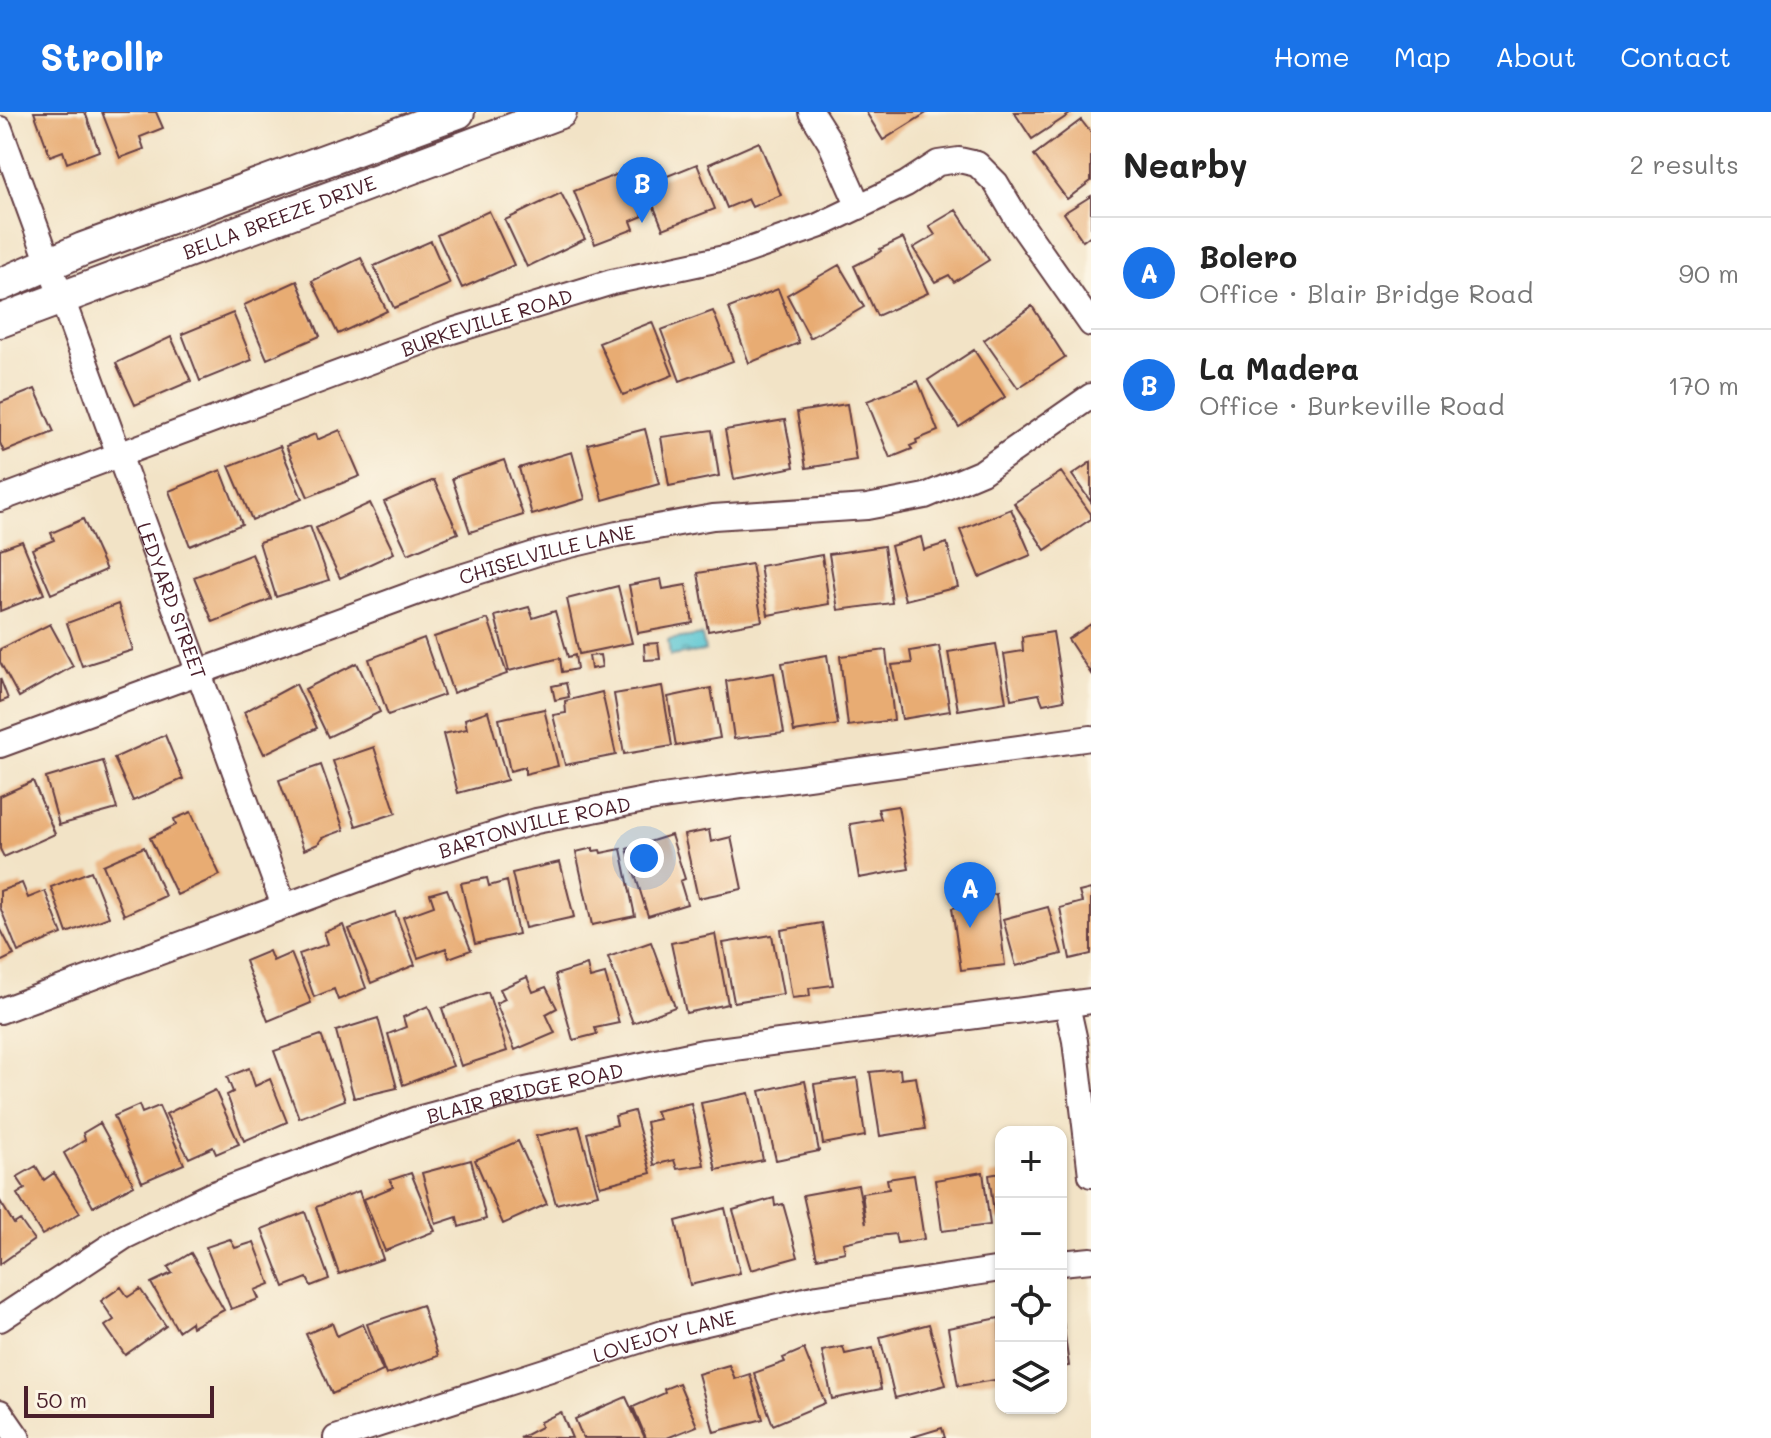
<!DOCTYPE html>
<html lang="en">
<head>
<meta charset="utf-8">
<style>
  :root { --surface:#fff; --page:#f6f6f6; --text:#222; --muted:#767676; --line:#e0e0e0; --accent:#1a73e8 }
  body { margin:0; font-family:Mali,sans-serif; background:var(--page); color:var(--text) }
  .controls { position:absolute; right:24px; bottom:24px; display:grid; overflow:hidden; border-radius:16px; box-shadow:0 2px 6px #0004 }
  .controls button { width:72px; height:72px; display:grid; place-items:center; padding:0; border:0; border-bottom:2px solid var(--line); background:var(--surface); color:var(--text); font:40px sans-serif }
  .scale { position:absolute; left:24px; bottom:20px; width:190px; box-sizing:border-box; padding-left:8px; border:4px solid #4a1f2b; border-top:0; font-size:22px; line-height:28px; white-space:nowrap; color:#4a1f2b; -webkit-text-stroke:6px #fcf5e5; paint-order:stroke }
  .you { position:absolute; left:644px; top:746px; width:28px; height:28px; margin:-20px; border:6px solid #fff; border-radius:50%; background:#1a73e8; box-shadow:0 0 0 12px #1a73e833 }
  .badge { display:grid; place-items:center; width:52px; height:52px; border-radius:50%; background:var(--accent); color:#fff; font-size:26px; font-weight:700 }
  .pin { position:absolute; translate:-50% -66px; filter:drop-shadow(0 2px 4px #0008) }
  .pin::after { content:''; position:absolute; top:42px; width:28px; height:24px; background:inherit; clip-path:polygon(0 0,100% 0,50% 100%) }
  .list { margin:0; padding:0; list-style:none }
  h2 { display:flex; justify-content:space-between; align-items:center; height:104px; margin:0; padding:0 32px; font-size:34px }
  h2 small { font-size:26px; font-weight:400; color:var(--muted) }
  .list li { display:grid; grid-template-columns:52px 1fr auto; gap:24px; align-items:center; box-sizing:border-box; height:112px; padding:0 32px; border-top:2px solid var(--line) }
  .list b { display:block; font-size:30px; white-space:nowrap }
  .list p { margin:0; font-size:26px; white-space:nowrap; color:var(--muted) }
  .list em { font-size:26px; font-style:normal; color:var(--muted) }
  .icon { flex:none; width:44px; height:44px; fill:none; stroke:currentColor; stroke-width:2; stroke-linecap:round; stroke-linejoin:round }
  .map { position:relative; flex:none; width:1091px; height:1326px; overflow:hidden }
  header { display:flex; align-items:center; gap:48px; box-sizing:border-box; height:112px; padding:0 40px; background:var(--accent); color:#fff }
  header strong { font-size:38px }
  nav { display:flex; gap:44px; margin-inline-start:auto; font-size:28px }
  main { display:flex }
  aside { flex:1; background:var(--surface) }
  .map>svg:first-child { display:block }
</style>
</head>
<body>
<header>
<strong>Strollr</strong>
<nav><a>Home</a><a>Map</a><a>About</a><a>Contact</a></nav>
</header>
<main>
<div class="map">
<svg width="1091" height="1326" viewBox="0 0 1091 1326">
  <defs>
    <pattern id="water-ripples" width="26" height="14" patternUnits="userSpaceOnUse" patternTransform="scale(2)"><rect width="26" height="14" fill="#5ac6d3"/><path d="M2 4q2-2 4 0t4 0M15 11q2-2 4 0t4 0" fill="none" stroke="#4ca0ab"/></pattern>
  </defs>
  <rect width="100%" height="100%" fill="#fcf5e5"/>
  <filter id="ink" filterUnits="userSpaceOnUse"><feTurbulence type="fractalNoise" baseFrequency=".0125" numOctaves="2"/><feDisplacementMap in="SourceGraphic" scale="16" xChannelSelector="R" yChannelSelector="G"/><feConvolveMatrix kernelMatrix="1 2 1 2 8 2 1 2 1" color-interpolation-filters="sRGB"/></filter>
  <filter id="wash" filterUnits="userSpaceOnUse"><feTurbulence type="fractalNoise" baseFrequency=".006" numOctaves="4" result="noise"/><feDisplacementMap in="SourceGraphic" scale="32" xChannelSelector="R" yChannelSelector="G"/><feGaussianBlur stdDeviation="1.8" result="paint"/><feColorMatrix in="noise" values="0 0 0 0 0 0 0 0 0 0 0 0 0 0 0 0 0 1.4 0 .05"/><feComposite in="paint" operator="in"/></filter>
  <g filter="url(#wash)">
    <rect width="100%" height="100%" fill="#f2e3c6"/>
    <path fill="url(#water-ripples)" stroke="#52727f" stroke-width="2" d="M702,523l3,16 -35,5 -2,-16z"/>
    <g id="blocks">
      <path fill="#e8ac73" d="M34,0h51l14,39 -32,12 -4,-12 -13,5z
        M102,0h54l7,16 -23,9 4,12 -24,9z
        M866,0h62l-45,28z
        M1014,0h59l-41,27z
        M1081,8l10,13v48l-24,18 -33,-44z
        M759,30l22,53 -29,12 -4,-8 -21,9 -18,-44z
        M697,52l18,45 -52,20 -18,-44z
        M626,59l17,45 -12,5 3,8 -39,15 -21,-53z
        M561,81l24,46 -58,28 -22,-47z
        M1091,84v39l-8,6 -19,-28z
        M956,98l33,50 -35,22 -5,-7 -14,7 -22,-34 22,-13 -6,-9z
        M489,99l25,54 -52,23 -25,-53z
        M903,126l25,55 -51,23 -23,-50 20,-10 7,-5 -1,-2z
        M431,129l19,43 -56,24 -20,-42z
        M361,146l26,53 -49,23 -26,-53z
        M839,153l25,42 -54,31 -23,-43z
        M297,169l23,55 -53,23 -23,-54z
        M778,177l21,54 -50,20 -20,-55z
        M1032,194l33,51 -47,31 -34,-48z
        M713,199l20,50 -53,20 -19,-51z
        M233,201l19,47 -52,21 -18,-47z
        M652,210l21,53 -50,20 -24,-52z
        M171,225l20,44 -56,24 -19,-42z
        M974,238l31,47 -46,30 -31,-47z
        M918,269l20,50 -22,9 1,3 -7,3 2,3 -22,9 -23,-57z
        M35,277l19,43 -50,20 -4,-9v-40z
        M847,292l9,56 -50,8 -9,-56z
        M785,308l9,47 -60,12 -9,-49z
        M645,317l14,55 -56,16 -15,-56z
        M340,318l20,46 -52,21 -22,-51 29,-12 2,6z
        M712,318l7,46 -50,10 -8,-49z
        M280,334l22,53 -50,21 -23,-54z
        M572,340l13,47 -53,16 -13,-47z
        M504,348l19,55 -53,17 -18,-54z
        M1091,350v40l-19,-27z
        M221,358l21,54 -52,22 -21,-55z
        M1061,360l30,42v5l-46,31 -31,-47z
        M434,368l24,53 -50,21 -24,-52z
        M370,391l24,50 -54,25 -24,-50z
        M1011,397l20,46 -52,22 -19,-47z
        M83,407l23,51 -55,24 -19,-45 22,-9 -3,-7z
        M310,414l19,54 -53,17 -17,-55z
        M921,425l3,13 23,-7 11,44 -53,13 -14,-54z
        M22,429l22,53 -44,17v-62z
        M884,434l8,57 -54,7 -9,-56z
        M252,442l19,45 -58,23 -19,-45z
        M822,443l7,49 -61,11 -8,-49z
        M752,452l10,57 -54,10 -10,-58z
        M661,467l2,10 23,-4 7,38 -55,10 -9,-48z
        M618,474l14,57 -53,11 -12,-55z
        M118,492l15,46 -51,16 -15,-43z
        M529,495l4,11 22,-7 13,46 7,-2 2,14 -15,3 -2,-14 -51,13 -14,-55z
        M488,507l19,55 -54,19 -19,-56z
        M50,512l23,42 -54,31 -19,-35v-13z
        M1091,512v50l-23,-35z
        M1053,520l11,68 -21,4 -4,-10 -28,5 -7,-45 19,-3 -1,-14z
        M424,526l20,57 -56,20 -19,-56z
        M658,531l2,16 -15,1 -1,-16z
        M996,532l10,58 -48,8 -10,-58z
        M939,534l11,65 -48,8 -10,-54 20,-2 -2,-12z
        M886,538l8,70 -46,6 -8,-70z
        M600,543l2,12 -11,2 -2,-13z
        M827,543l11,70 -44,7 -12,-69z
        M357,551l23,49 -52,25 -23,-48z
        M774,561l10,60 -50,6 -8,-58z
        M0,566l8,21 -8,3z
        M566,571l3,14 -14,3 -3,-14z
        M296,572l21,44 -53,26 -20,-42z
        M662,574l10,60 -48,8 -10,-60z
        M711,576l9,50 -44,8 -8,-49z
        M602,580l14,63 -51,10 -12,-50 13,-2 -1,-12z
        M544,597l14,57 -33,8v-7l-15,4 -11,-52z
        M488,599l19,69 -49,13 -15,-59 24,-5 -2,-10z
        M165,623l18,44 -50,22 -19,-43z
        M374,635l22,66 -40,13 -23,-65z
        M103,649l14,48 -58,16 -13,-47z
        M321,653l23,65 -22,8 -4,6 -14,6 -25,-70z
        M33,669l22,53 -51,23 -4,-8v-53z
        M898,694l11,63 -50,9 -9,-54 31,-5 -3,-10z
        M191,700l29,63 -43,20 -27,-57 26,-13 -2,-6z
        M709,718l2,12 20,-5 11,52 -44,9 -14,-63z
        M671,723l14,44 -5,2 7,23 -39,12 -21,-67z
        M144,735l21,49 -41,19 -21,-50z
        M593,736v3l7,-1 1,3 20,-4 14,67 -43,9 -16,-73z
        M560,750l14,55 -49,11 -13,-55z
        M91,759l18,46 -42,16 -16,-46z
        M487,766l2,8 18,-5 11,53 -43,10 -14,-61z
        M22,771l6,15 17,-7 17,43 -44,18 -18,-45v-16z
        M447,777l24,61 -22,8 -3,-10 -28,10 -15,-41 31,-11 -4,-12z
        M1091,777v65l-21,5 -10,-51 22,-6 -3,-10z
        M996,782l9,71 -44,5 -9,-62 23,-4v-6z
        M1048,795l14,47 -46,12 -13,-47z
        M395,800l20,53 -44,18 -22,-54z
        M822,811l11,62 -24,3 1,8 -18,2 -11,-68z
        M343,813l23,63 -28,12 -4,-11 -20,8 -15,-43 29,-10 -4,-12z
        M0,816l14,27 -14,7z
        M715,822l13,70 -42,9 -15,-70z
        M772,823l11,59 -49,8 -11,-59z
        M651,830l24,65 -42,16 -25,-66z
        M269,839l4,10 18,-8 20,50 -43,18 -23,-60z
        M587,853l3,13 15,-4 14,49 -24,5 2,6 -24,6 -18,-65z
        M527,865l6,15 13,-5 11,21 -11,6 9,19 -40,17 -19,-47 9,-4 -5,-10z
        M488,880l19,59 -46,15 -19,-58z
        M428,894l25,60 -50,19 -15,-51 18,-7 -3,-10z
        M378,906l19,70 -43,10 -18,-67z
        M321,923l24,65 -46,18 -25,-67z
        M249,956l6,18 15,-7 17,43 -43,19 -17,-46 6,-3 -6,-15z
        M900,957l1,10 15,-2 9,52 -45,7 -10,-64z
        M857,966l8,58 -42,8 -9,-60z
        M805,969l14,70 -43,9 -16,-69z
        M215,978l24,54 -23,10 -3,-7 -24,11 -23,-44z
        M749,981l14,67 -47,10 -15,-67z
        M691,991l13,62 -27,4 -3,-9 -20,5 -8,-43 13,-3 -4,-8z
        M139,993l3,8 17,-7 25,58 -42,18 -28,-66z
        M634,999l17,62 -51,13 -13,-53 30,-8 -2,-9z
        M100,1011l34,62 -41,22 -29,-54 21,-13 -2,-7z
        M579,1014l19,68 -42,10 -20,-68z
        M518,1029l29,63 -44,20 -28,-64z
        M471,1048l15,59 -27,8 -2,-10 -21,7 -14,-51z
        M36,1054l8,14 10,-7 26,40 -38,22 -25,-41 8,-5 -8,-12z
        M983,1060l7,53 -48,6 -7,-51z
        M411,1061l24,58 -50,20 -21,-52 29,-12 -3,-7z
        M1001,1061v46l-6,1 -6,-45z
        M914,1063l10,64 -27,4 -2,-9 -25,3 -27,6 2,9 -28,6 -14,-63 55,-10 8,39 -4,-31 27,-4 -2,-10z
        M359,1079l24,68 -44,15 -23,-67z
        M774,1086l1,8 8,-2 15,53 -47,13 -18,-60z
        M0,1089l14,23 6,-4 14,20 -34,24z
        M725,1096l15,65 -50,12 -14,-64z
        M305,1100l24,67 -18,7 -4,-8 -23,9 -22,-58z
        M230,1127l5,9 19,-6 16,42 -15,6 4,9 -28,10 -25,-62z
        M191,1141l33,57 -32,17 -1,-5 -13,9 -27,-48 21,-10 -4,-6z
        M121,1175l7,10 12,-8 26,37 -41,29 -20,-29 9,-6 -13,-19z
        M422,1193l16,51 -52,19 -19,-51z
        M999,1206l2,61 -43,7 -10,-58z
        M1063,1209l6,45 -8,1v-45z
        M332,1211l5,13 26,-12 20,47 -51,23 -26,-60z
        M929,1212l17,61 -51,13 -15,-61z
        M843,1235l2,7 28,-6 8,41 -49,10 -10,-48z
        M804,1237l21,54 -52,22 -19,-52 31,-11 -2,-4z
        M729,1253l6,14 15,-5 13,45 -49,13 -16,-58z
        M679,1271l18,43 -30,12h-21l-13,-31 32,-14 -1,-4z
        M626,1285l19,41h-62l-8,-19z
        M561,1300l11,26h-52l21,-11 -1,-5z
        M942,1316l3,10h-33v-1z"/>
    </g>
  </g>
  <g filter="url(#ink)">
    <use href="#blocks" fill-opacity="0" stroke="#633c42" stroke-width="2"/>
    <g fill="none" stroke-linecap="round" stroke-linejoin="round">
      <defs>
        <g id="minor">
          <path d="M811,0l19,30 29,65"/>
          <path id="s1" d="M0,17l284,777"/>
          <path id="s2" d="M0,387l452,-168 160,-49 117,-25 89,-31 88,-42 32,-21 21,-3 18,4 19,19 22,37 73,104"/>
          <path id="s3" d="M0,633l448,-164 93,-29 76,-18 96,-17 154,-10 58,-11 57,-24 109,-76"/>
          <path d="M1067,893l8,36 16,134"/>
          <path id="s4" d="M0,899l410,-151 126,-39 119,-23 436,-60"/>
          <path d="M1061,1151l30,-3"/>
          <path id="s5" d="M0,1207l124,-82 87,-42 206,-76 104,-28 182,-39 388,-51"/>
          <path d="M0,1300l18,26"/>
          <path id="s6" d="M336,1326l327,-105 155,-36 183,-28"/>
        </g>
        <g id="tertiary">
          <path d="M0,173l83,-36 375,-137"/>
          <path id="s7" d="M0,209l560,-209"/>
        </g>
      </defs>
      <use href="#minor" stroke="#633c42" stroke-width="28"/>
      <use href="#tertiary" stroke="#633c42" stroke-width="36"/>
      <use href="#minor" stroke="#fff" stroke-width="24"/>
      <use href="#tertiary" stroke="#fff" stroke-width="32"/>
    </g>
  </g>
  <g text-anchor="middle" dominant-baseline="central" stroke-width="8" stroke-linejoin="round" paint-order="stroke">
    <g font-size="20" fill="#4a1f2b" stroke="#fcf5e5">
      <text stroke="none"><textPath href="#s7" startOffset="298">BELLA BREEZE DRIVE</textPath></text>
      <text stroke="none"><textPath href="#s2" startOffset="518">BURKEVILLE ROAD</textPath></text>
      <text stroke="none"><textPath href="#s3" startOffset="580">CHISELVILLE LANE</textPath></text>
      <text stroke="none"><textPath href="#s1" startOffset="502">LEDYARD STREET</textPath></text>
      <text stroke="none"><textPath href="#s4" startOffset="566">BARTONVILLE ROAD</textPath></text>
      <text stroke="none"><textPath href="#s5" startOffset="576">BLAIR BRIDGE ROAD</textPath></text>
      <text stroke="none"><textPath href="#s6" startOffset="344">LOVEJOY LANE</textPath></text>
    </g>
  </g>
</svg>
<div class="controls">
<button>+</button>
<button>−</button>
<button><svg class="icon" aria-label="locate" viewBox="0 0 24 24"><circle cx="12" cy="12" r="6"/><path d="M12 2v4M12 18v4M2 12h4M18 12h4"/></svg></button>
<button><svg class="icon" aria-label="layers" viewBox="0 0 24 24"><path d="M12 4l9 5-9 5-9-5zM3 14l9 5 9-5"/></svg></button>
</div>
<div class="scale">50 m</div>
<div class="you"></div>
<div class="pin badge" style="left:970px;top:816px">A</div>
<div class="pin badge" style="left:642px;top:111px">B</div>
</div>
<aside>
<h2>Nearby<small>2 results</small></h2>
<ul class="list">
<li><span class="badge">A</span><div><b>Bolero</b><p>Office · Blair Bridge Road</p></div><em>90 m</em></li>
<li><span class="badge">B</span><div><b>La Madera</b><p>Office · Burkeville Road</p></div><em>170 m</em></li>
</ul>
</aside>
</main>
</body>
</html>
